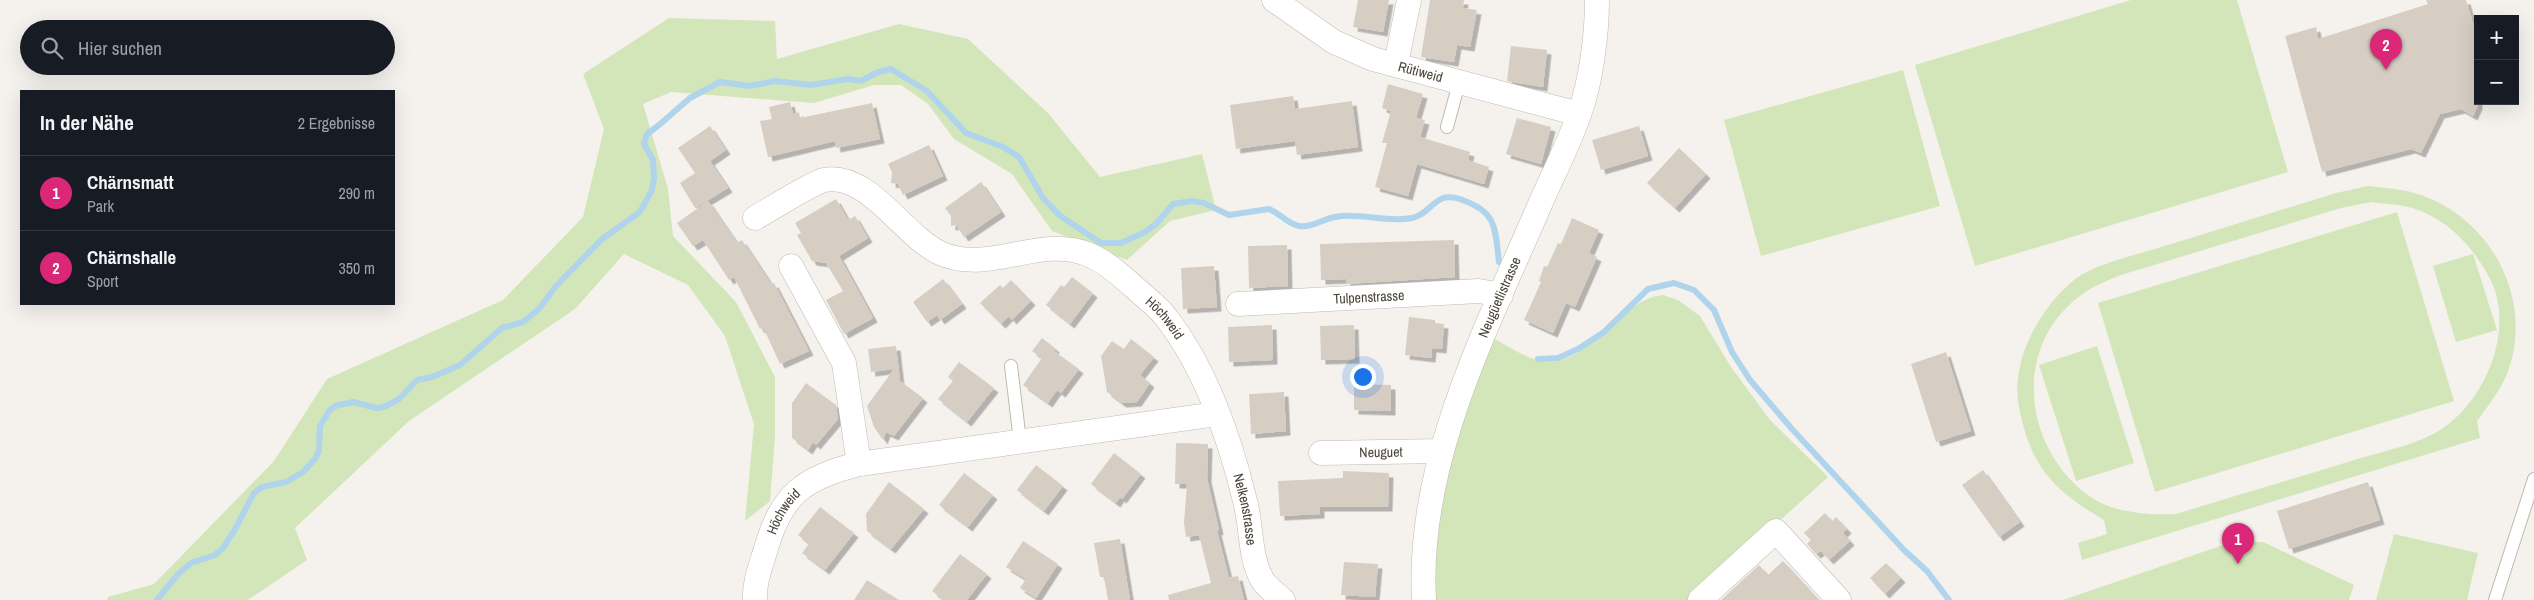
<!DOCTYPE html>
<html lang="de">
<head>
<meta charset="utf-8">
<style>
  :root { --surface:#171b24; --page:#242831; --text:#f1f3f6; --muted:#9ea1a6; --line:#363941; --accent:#db2777 }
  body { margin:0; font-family:"Archivo Narrow",sans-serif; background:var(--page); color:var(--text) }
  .controls { position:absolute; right:15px; top:15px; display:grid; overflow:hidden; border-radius:0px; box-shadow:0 5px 20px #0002 }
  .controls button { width:45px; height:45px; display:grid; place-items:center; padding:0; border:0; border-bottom:1px solid var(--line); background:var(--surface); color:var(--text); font:25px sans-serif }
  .you { position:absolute; left:1362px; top:376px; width:18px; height:18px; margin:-12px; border:4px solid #fff; border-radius:50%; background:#1a73e8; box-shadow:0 0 0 8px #1a73e833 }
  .badge { display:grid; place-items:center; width:32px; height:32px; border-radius:50%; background:var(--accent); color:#fff; font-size:16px; font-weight:700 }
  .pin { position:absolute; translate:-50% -41px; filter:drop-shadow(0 1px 2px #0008) }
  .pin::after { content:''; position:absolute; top:26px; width:18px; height:15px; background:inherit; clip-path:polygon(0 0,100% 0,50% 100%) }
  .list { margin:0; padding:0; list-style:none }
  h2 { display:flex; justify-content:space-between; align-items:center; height:65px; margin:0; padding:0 20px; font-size:21px }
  h2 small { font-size:16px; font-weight:400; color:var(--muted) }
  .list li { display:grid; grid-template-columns:32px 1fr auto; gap:15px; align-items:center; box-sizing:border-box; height:75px; padding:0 20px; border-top:1px solid var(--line) }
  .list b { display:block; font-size:19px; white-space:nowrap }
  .list p { margin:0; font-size:16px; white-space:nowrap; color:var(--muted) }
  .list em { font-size:16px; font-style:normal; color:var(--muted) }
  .icon { flex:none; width:28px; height:28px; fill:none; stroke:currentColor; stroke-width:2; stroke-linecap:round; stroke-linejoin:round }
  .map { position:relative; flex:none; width:2534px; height:600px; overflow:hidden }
  .search { position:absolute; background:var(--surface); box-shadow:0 5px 20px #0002; left:20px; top:20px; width:375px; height:55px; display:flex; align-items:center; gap:12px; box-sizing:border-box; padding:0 18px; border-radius:28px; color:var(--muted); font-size:19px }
  .panel { position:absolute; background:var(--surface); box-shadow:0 5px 20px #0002; left:20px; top:90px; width:375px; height:215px; border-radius:0px }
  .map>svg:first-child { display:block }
</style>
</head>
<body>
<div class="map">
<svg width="2534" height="600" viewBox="0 0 2534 600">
  <defs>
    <filter id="shadow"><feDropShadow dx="4.5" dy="4.5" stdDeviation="0" flood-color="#0004"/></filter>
  </defs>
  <rect width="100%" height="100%" fill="#f5f2ed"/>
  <path fill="#d3e6b9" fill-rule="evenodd" d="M2131,0h106l51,172 -313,94 -60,-201z
    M669,18l106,3 2,38 122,-35 69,15 80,74 52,64 102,-23 14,56 -46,11 -43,39 -75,-29 -40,-57 -58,-35 -26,-35 -27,-19h-27l-60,18 -143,-11 -28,12 25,85 5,47 63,66 39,75v60l-5,64 -25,20 9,-97 -29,-88 -37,-51 -64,-31 -49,55 -166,112 -114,107 12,32 -59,40h-141l1,-3 46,-13 120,-123 53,-82 176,-79 80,-83 21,-88 -21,-55z
    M1903,70l37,136 -179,50 -37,-136z
    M2368,186c18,2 36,3 53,9 68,24 109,97 90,167 -6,23 -21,41 -34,59l3,17 -398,122 -4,-17 29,-9 -3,-14c-51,-30 -74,-54 -85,-113 -9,-46 20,-98 55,-127 18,-15 61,-25 84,-32 60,-18 119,-37 178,-55zM2371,202c13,2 29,2 41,6 36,11 60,38 77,69 27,49 -2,121 -46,151 -24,17 -64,24 -92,33 -58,18 -117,35 -175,53 -30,1 -66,-1 -91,-21 -64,-51 -72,-151 -1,-200 10,-7 23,-12 34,-17l223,-68z
    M2397,212l57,189 -299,91 -57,-189z
    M2473,254l24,76 -41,12 -23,-76z
    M1663,295l15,5 22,16 31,51 39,53 58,57 -136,123h-258c1,-38 1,-77 9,-114 13,-51 31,-99 50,-148 15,8 32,20 49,23 49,7 76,-62 121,-66z
    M2097,346l37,117 -58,18 -37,-116z
    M2394,534l84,19 -11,47h-91z
    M2232,542h31l91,43 -5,15h-286z"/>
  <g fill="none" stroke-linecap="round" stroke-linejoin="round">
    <path stroke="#afd4ec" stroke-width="6" d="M1538,359l20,-1 20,-9 26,-17 44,-43 26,-6 20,7 20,20 18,42 18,28 42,49 112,121 23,21 22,29
      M157,600l21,-26 13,-11 24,-8 8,-7 11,-17 20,-38 8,-6 24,-5 17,-10 12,-13 4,-8 1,-25 9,-15 6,-5 18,-4 24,6 7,-1 15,-8 18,-19 15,-3 28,-12 42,-37 21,-6 16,-13 17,-23 46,-47 38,-27 12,-22 2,-12 -1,-18 -9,-16 3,-10 12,-9 31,-27 30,-16 30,4 25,-5 36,4 37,-6 13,2 17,-9 13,-3 36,22 39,42 37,14 16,10 24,41 16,17 42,28h20l24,-11 11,-8 17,-20 19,-3 12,2 25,12 40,-6c11,4 18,15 30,17 12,2 24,-7 36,-9 25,-5 51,6 77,1 13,-2 19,-15 31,-20 8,-2 15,0 22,3 33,12 30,30 34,61"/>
  </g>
  <path fill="#d6cec3" filter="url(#shadow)" d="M1358,0h31l-6,32 -30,-5z
    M1430,0h34l-1,8 14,2 -7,37 -13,-2 -3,17 -33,-5z
    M2426,0h40l12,40v65l-5,11 -12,-7 -21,5 -19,39 -10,-4 -89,23 -37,-136 31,-9 2,12 110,-35z
    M1511,46l36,4 -4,37 -36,-6z
    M1388,84l35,10 -7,24 9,2 -5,17 50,15 -2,8 21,7 -5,17 -67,-20 -9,32 -33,-9 12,-44h-5l9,-32 -9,-3z
    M1293,96l2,13 57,-8 6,46 -61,8 -2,-14 -59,8 -6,-44z
    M790,102l3,12 6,-2 1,6 72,-15 8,36 -44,9 -1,-7 -67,16 -8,-36 12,-2 -3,-12z
    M1517,118l34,9 -10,37 -35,-10z
    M710,126l16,24 -16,11 18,27 -33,20 -15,-25 15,-10 -17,-25z
    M1639,126l9,30 -47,14 -9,-30z
    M929,145l14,31 -40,19 -5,-11 -7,-1 1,-11 -4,-8z
    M1679,148l27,26 -31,34 -28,-25z
    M981,182l20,30 -37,25 -8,-12 -5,1v-10l-6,-8z
    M836,199l12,21 7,-4 13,22 -29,18 34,62 -29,16 -18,-34 17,-9 -17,-28 -14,-2 -15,-26 4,-2 -6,-10z
    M708,201l29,42 5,-3 29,44 3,-1 35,68 -29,13 -17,-37 -3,2 -26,-52 -5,3 -26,-40 -10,6 -16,-23z
    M1572,218l27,12 -10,23 8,4 -22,50 -9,-4 -13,30 -29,-13 17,-38 -2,-1 5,-15 3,1 11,-24 3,1z
    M1454,240l1,37 -109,7v-5l-25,1 -1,-36z
    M1287,245l1,41 -39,2 -1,-42z
    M1214,266l3,41 -34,2 -2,-41z
    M1072,277l21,16 -23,31 -24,-19 15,-20 3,2z
    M943,279l19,25 -22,16 -3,-5 -10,7 -14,-20z
    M1011,280l20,21 -19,19 -3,-4 -8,8 -21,-21 20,-18 3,3z
    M1409,317l26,3v3l9,1 -2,25 -10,-1 -1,10 -26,-3z
    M1272,325l1,35 -44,2 -1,-35z
    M1354,325l1,34 -34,1 -1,-34z
    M1042,338l13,10 -1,3 25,18 -18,24 -4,-3 -9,13 -25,-18 19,-27 -10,-7z
    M1131,339l23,18 -14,18 10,8 -13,19 -15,1 -15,-11 -6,-36 11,-15 12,8z
    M896,346l4,35 23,17 -29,38 -8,-4 -3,8 -9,-13 -7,-21 27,-37 -23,3 -3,-23z
    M1946,352l25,79 -35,11 -25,-78z
    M959,362l35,26 -27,34 -29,-23 15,-18 -5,-4z
    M806,383l30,22 2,14 -22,26 -3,-3 -5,8 -16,-12v-35z
    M1354,384l37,1v26l-37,-1z
    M1284,392l2,39 -35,3 -2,-40z
    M1176,443l32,1 -1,34 12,52 -2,1 12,47 9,-2 6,24h-75l-1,-5 43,-12 -12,-48 -13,2 -2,-14 3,-39h-12z
    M1114,453l27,21 -19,25 -2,-2 -4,6 -25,-19z
    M1036,465l27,21 -19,25 -27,-21z
    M1983,470l37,52 -21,15 -37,-52z
    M1343,471l46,2 -1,34h-68v7l-40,2 -2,-35 65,-3z
    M964,473l29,22 -25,32 -29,-22z
    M889,482l35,27 -33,40 -24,-18 -1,-17z
    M2368,482l12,38 -91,29 -12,-38z
    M820,507l34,26 -29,37 -23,-17 7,-9 -11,-9z
    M1825,513l7,8 4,-4 11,12 -4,4 7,8 -21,19 -8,-9 -5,3 -9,-10 4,-4 -7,-7z
    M1120,539l10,61h-22l-4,-23h-4l-6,-34z
    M1023,541l35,23 -22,34 -16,-10 6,-9 -20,-12z
    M960,554l27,20 -20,26h-23l-12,-9z
    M1783,561l36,39h-98l38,-35 9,10z
    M1344,562l34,2 -3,33 -34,-2z
    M1886,563l15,15 -16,16 -15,-16z
    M867,580l32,20h-45z"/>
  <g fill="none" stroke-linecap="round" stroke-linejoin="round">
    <defs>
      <path id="lane" d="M1447,127l12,-44
        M1011,366l9,75
        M2495,600l39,-121"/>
      <g id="street">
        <path id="s1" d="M1274,0l60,42 39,17 206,55"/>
        <path d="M1398,54l11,-54"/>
        <path id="s2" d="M755,218c14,-8 57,-35 69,-38 45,-8 78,55 116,73 48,22 99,-18 147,1 18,7 34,21 48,34 11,10 25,20 34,33 38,51 61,118 76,180 7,25 4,57 18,80 5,7 13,13 20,19"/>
        <path d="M791,266l53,97 15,101"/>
        <path id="s3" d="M1238,304l241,-13 22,4"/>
        <path id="s4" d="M1321,453l121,-2"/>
        <path id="s5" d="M755,600c-1,-17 5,-32 10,-48 16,-57 37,-74 94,-88l358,-50"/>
        <path id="s6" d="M1424,600c-8,-139 64,-274 117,-398 13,-29 27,-57 38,-87 12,-33 18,-80 18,-115"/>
        <path d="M1700,600l76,-69 63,69"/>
      </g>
    </defs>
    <use href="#lane" stroke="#c0bab0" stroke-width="14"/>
    <use href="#street" stroke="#c0bab0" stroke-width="25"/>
    <use href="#lane" stroke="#fff" stroke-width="12"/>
    <use href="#street" stroke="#fff" stroke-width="24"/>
  </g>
  <g text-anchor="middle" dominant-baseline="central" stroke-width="4" stroke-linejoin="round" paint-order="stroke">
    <g font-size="14" fill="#49433a" stroke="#fff">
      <text stroke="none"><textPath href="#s1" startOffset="165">Rütiweid</textPath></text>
      <text stroke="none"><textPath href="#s3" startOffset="131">Tulpenstrasse</textPath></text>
      <text stroke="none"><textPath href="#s6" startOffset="315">Neugüetlistrasse</textPath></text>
      <text stroke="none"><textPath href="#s2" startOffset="471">Höchweid</textPath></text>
      <text stroke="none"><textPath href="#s4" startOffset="60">Neuguet</textPath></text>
      <text stroke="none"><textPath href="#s2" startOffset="681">Nelkenstrasse</textPath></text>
      <text stroke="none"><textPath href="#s5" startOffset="94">Höchweid</textPath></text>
    </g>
  </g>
</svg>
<div class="controls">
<button>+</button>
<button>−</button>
</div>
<div class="you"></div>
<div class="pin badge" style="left:2238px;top:564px">1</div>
<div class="pin badge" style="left:2386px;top:70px">2</div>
<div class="search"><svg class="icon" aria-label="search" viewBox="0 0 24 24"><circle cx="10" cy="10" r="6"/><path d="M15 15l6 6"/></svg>Hier suchen</div>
<section class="panel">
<h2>In der Nähe<small>2 Ergebnisse</small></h2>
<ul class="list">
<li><span class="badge">1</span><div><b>Chärnsmatt</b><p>Park</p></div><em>290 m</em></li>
<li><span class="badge">2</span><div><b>Chärnshalle</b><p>Sport</p></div><em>350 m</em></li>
</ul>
</section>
</div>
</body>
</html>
